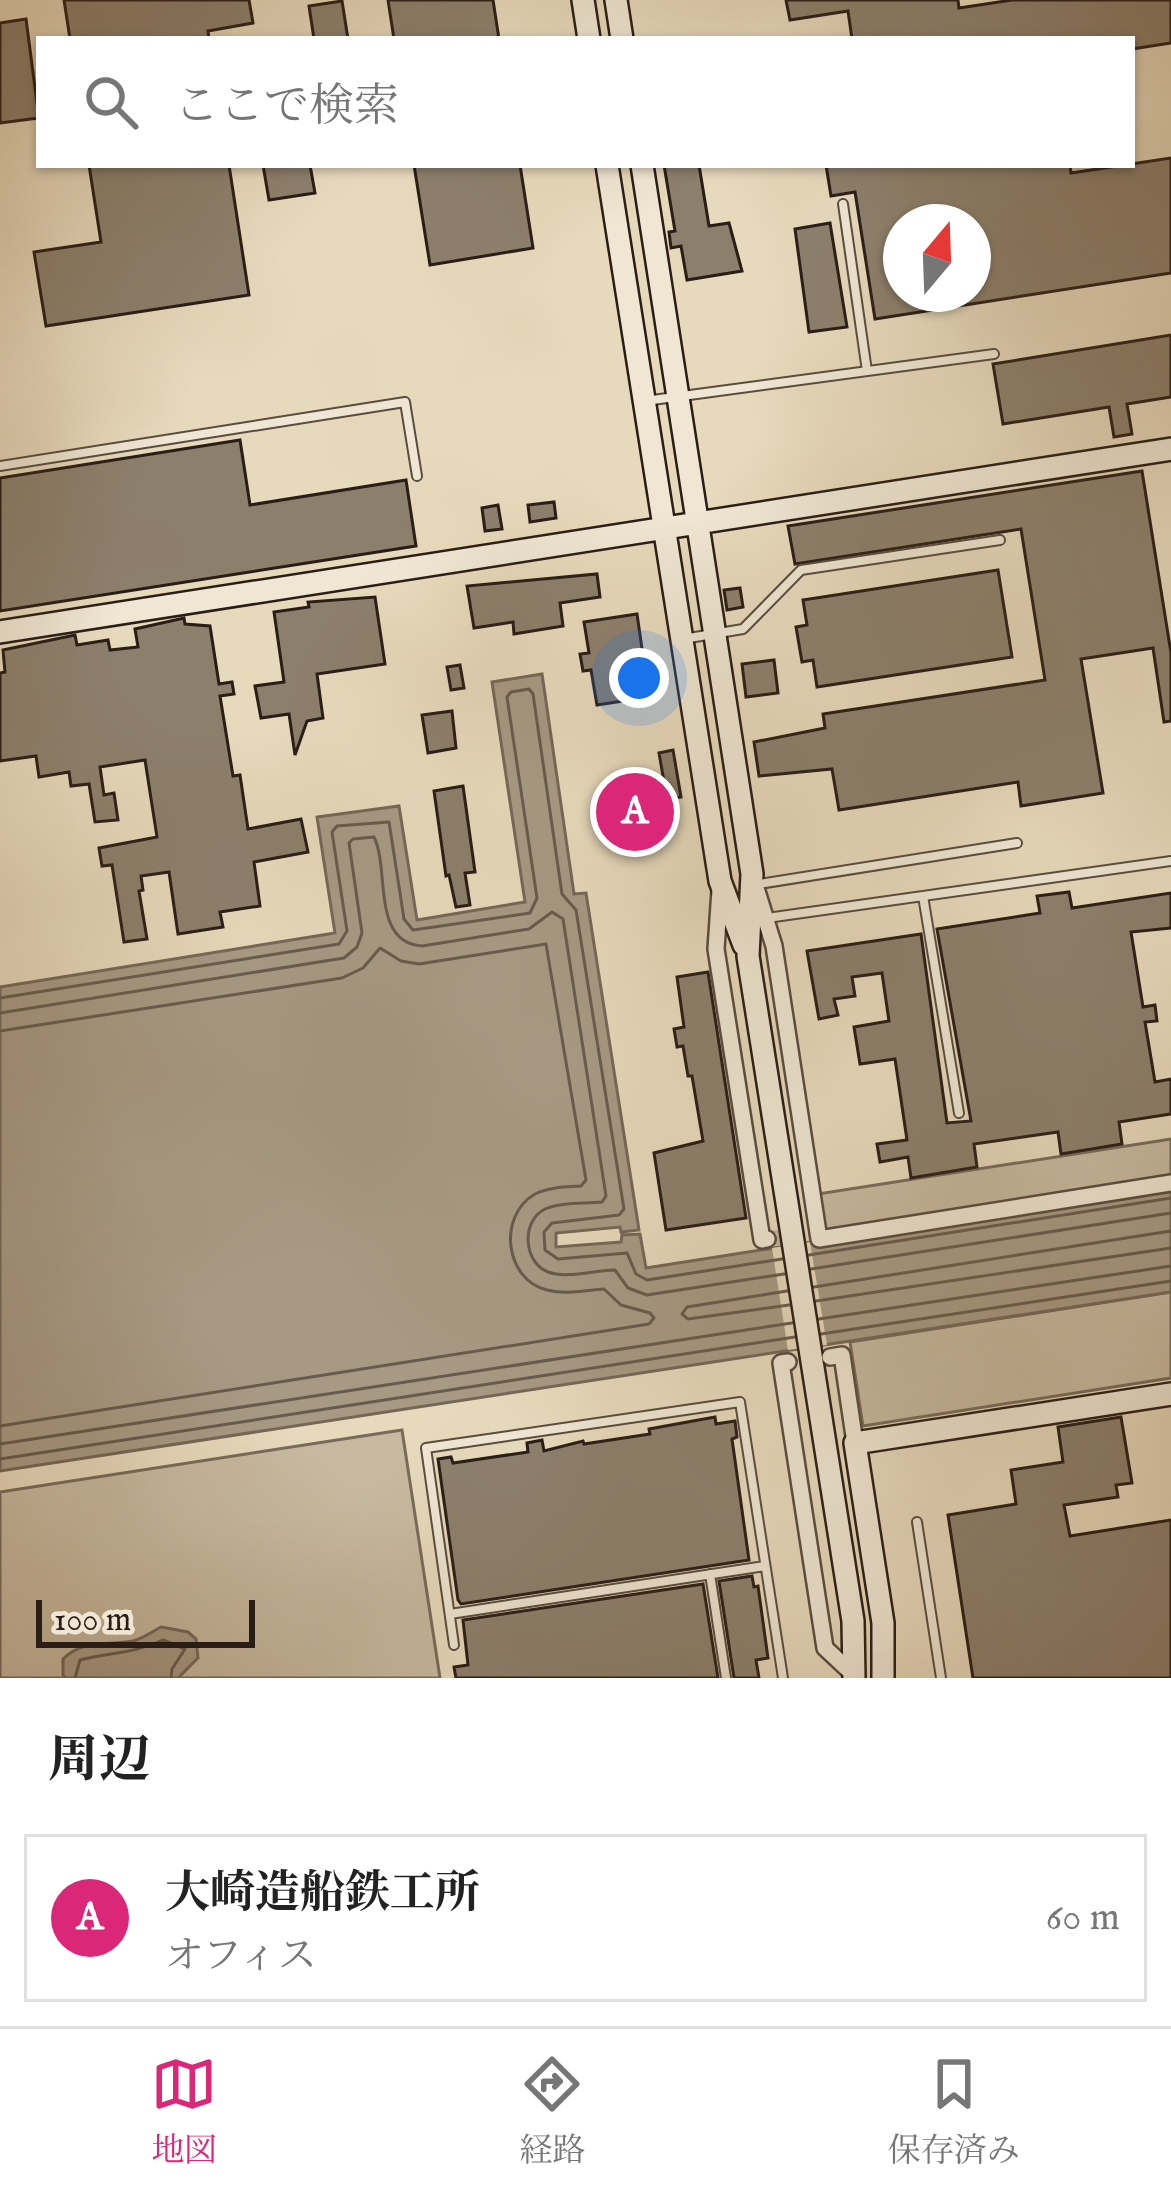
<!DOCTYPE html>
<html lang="ja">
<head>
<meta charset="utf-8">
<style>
  :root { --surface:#fff; --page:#f6f6f6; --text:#222; --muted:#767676; --line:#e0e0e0; --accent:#db2777 }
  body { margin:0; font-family:"IM FELL English","Noto Serif JP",serif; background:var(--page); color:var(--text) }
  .compass { position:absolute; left:883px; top:204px; width:108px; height:108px; border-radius:50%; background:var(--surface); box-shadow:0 3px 9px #0004; rotate:19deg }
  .scale { position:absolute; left:36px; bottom:30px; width:219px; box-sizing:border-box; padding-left:12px; border:6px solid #2a1d16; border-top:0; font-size:33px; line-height:42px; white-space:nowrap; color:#2a1d16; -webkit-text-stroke:9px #efe6d3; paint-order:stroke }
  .you { position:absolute; left:639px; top:678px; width:42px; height:42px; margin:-30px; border:9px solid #fff; border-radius:50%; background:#1a73e8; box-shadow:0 0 0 18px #1a73e833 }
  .badge { display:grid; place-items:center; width:78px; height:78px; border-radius:50%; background:var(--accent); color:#fff; font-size:39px; font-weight:700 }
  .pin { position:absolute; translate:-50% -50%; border:6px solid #fff; box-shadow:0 3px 12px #0006 }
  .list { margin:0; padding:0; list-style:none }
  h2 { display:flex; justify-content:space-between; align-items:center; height:156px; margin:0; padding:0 48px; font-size:51px }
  h2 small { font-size:39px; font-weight:400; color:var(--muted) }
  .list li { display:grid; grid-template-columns:78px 1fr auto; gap:36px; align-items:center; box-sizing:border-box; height:168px; margin:0 24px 24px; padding:0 24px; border:3px solid var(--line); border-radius:0px }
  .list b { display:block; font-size:45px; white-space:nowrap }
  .list p { margin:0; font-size:39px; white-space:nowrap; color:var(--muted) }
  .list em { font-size:39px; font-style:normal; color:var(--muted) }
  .icon { flex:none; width:66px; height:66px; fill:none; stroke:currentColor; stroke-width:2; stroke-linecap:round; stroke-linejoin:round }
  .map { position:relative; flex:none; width:1171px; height:1678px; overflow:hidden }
  .search { position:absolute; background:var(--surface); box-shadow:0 3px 9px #0004; left:36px; right:36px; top:36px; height:132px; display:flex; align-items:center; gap:30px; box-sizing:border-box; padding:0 42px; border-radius:0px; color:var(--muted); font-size:45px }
  .sheet { height:348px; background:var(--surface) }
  nav { display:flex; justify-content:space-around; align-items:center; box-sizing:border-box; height:168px; border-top:3px solid var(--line); background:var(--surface); font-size:33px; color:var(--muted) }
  nav a { display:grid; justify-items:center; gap:6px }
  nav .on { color:var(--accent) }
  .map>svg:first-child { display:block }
</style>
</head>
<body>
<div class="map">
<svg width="1171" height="1678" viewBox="0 0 1171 1678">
  <rect width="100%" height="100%" fill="#e7d9bc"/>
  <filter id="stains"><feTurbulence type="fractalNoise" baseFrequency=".00167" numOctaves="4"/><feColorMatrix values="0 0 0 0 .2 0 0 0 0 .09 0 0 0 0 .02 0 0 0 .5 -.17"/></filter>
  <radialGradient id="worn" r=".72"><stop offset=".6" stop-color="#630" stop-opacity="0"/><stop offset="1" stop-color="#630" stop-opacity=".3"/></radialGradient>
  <path fill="#c7b9a0" stroke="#786b5b" stroke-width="3" d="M1171,1139v38l-347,53 -6,-36z
    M1171,1292v86l-308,48 -13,-84z
    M402,1430l38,248h-440v-186z"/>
  <path fill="#a79984" stroke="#756758" stroke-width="3" d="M542,674l32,220 12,-1 53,337 -18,2 -1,-5 -64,6v14l65,-5 1,-7 18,-1 6,34 525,-82v106l-1171,179v-484l335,-54 -18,-116 82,-11 18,114 108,-18 -33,-220z
    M161,1627l27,5 8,7 2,19 -20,20h-112l-3,-3v-16c20,-20 44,-13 70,-18 9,-2 20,-10 28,-14z"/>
  <path fill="#e7d9bc" d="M810,1242l17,103 -39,5 -16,-102z"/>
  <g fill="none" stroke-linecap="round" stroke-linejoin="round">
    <path stroke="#685b4d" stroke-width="3" d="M0,998l339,-54 8,-13 -15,-99 5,-6 52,-4 15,97 9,11 117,-17 7,-15 -30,-201 4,-5 18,-3 4,5 29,200 14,16 48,299 -5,6 -67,8 -8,9 1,18 13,9 69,-6 9,21 11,6 135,-21
      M0,1013l344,-55 13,-11 5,-14 -13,-90 4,-4 21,-2c16,32 -3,106 48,109l107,-17 23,-17 11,7 43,277 -4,6c-17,2 -41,0 -57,7 -24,12 -22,53 3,63 19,7 47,-2 67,-2l13,18 19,7 137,-21
      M0,1031l342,-53 21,-10 17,-20 21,13 18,3 127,-20 40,236 -5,6c-15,1 -32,1 -46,8 -38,22 -30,86 12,96 18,5 39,0 57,-1l17,16 29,8 4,5 -5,6 -649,102
      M809,1255l362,-57
      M811,1269l360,-56
      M814,1287l357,-56
      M787,1291l-100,16 -5,7 6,5 101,-14
      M816,1301l355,-53
      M819,1319l352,-53
      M821,1334l350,-53
      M0,1444l792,-121
      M0,1459l795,-122
      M75,1678l5,-18c32,-8 52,-6 83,-20l22,9 -13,20 -1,9"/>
  </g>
  <path fill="#8c7f6c" stroke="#2a1d16" stroke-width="3" fill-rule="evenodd" d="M64,0h185l4,23 -45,8 1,8h-139z
    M388,0h105l6,39h-105z
    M786,0h172l1,8 53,-8h159v43l-39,6v-10h-280l-4,-28 -58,9z
    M342,1l6,38h-34l-5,-33z
    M26,19l13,99 -39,5v-100z
    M1171,158v115l-296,46 -20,-127 -24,4 -5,-31h244l1,8zM901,222h72v72h-72z
    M89,165h140l20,130 -203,31 -12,-74 67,-10z
    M263,165h47l5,28 -46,7z
    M414,165h106l13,83 -103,17z
    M664,165h35l10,61 20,-3 13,48 -55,9 -6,-34 -10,2 -2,-16 6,-1z
    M830,223l17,104 -38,5 -14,-103z
    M1171,335v62l-44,7 5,30 -18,3 -5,-30 -106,17 -10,-60z
    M240,440l10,65 156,-25 10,66 -416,65v-133z
    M1142,471l29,182v68l-7,1 -11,-74 -72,11 22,134 -82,13 -3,-24 -179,28 -7,-41 -73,7 -5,-34 71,-14 -2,-14 222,-34 -24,-151 -226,35 -7,-38z
    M554,502l2,16 -26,4 -2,-17z
    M498,505l4,24 -17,2 -3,-23z
    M998,570l14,87 -195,30 -4,-27 -11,2 -6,-35 11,-2 -4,-25z
    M597,574l3,23 -40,6 3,23 -49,8 -1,-12 -39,6 -7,-42z
    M740,588l3,19 -16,3 -3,-20z
    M375,597l10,67 -68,10 6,44 -16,3 -12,34 -6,-41 -28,4 -6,-32 29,-4 -10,-70 35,-5 -1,-5z
    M637,614l12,83 -52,8 -6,-35 -8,1 -3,-17 9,-1 -5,-31z
    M184,618l1,6 25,2 9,58 13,-2 2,12 -14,2 13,80 7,-1 8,54 53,-10 7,33 -54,10 6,44 -40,6 3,15 -45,7 -9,-62 -28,4 2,14 -4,1 8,48 -23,3 -12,-77 -10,1 -3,-18 58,-11 -12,-77 -45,7 4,28 10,-2 4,27 -23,2 -6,-38 -18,2 -2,-14 -30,5 -3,-21 -36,5v-88l5,-1 -2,-22 72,-15 2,10 31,-5 2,10 28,-3 -3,-18z
    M774,660l4,33 -32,4 -4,-33z
    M460,665l4,23 -13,2 -4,-23z
    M452,711l4,37 -28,5 -6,-38z
    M673,750l8,47 -14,2 -8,-46z
    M463,786l12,86 -10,1 5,32 -14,2 -7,-32 -3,1 -12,-85z
    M638,787l1,7 8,-1 4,23 -6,1 3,21 -21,3 -8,-51z
    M1069,892l3,16 99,-15v35l-40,4 12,75 12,-2 2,16 -12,1 10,60 16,-3v35l-52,8 3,22 -61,10 -3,-22 -84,12 3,23 -66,11 -3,-21 -28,5 -3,-18 30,-4 -12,-81 -35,5 -6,-37 35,-6 -7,-48 -30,4 3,19 -21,3 4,16 -19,4 -12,-68 114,-17 26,189 24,-2 -34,-192 103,-16 -3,-17z
    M708,972l38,246 -80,12 -12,-77 49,-12 -11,-65h-4l-5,-30 -6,1 -3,-18 10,-2 -7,-50z
    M715,1417l1,7 19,-3 2,16 -5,2 17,121 -288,44 -3,-4 -20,-141 13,-2 2,6 75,-11 -1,-9 15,-3 2,11 39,-10 1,3 66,-10 -1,-5z
    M1121,1417l11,66 -16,2 2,12 -54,8 6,31 101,-16v158h-198l-25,-163 68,-11 -5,-34 52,-8 -5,-35z
    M752,1576l2,11 4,-1 10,72 -12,2 3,18h-25l-15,-97z
    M703,1584l15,94h-262l-2,-11 14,-2 -5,-45z"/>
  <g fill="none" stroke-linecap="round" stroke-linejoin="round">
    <path stroke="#c1b39b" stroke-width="15" stroke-dasharray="15 8" stroke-linecap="butt" d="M767,1239l43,-5"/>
    <defs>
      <path id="lane" d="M843,204l24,167
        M645,401l349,-47
        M0,466l405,-64 12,74
        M683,639l60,-10 58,-59 199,-30
        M753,885l264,-42
        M923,896l36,217
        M767,918l404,-57
        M917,1522l24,156
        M710,1574l16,104
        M450,1614l315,-48
        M454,1645l-28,-197 314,-46 43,276"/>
      <path id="street" d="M756,888l18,58 45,293 352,-56
        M720,890l-4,59 46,291 5,-1
        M830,1357l12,-2 13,88
        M788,1362l-7,1 44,285 29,27"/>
      <path id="secondary" d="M583,0l6,39
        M616,0l6,39
        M607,165l113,716 24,64
        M642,165l110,709 -4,82 105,665 1,57
        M0,632l1171,-183
        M883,1678v-55l-28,-180 316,-49"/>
    </defs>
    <use href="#lane" stroke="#594c40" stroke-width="12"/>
    <use href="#street" stroke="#594c40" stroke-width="20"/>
    <use href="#secondary" stroke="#2a1d16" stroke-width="26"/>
    <use href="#lane" stroke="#efe6d3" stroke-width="8"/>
    <use href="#street" stroke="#efe6d3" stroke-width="15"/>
    <use href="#secondary" stroke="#efe6d3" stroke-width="21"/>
  </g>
  <rect width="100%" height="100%" filter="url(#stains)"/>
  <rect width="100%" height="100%" fill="url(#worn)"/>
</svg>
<svg class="compass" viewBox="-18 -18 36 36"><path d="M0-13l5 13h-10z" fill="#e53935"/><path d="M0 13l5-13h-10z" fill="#767676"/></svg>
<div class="scale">100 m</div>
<div class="you"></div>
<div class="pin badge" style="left:635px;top:812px">A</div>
<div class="search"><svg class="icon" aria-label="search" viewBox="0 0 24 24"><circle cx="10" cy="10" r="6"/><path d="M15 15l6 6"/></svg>ここで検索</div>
</div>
<section class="sheet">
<h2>周辺<small></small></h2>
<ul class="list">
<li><span class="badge">A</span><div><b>大崎造船鉄工所</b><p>オフィス</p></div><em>60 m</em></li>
</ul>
</section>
<nav>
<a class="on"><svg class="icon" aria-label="map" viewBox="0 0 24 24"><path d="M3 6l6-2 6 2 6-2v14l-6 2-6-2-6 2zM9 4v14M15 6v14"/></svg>地図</a>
<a><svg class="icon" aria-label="directions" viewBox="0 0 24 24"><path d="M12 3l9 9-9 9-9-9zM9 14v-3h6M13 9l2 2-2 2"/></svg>経路</a>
<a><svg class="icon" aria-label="saved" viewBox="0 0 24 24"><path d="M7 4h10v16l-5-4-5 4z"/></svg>保存済み</a>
</nav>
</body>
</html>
